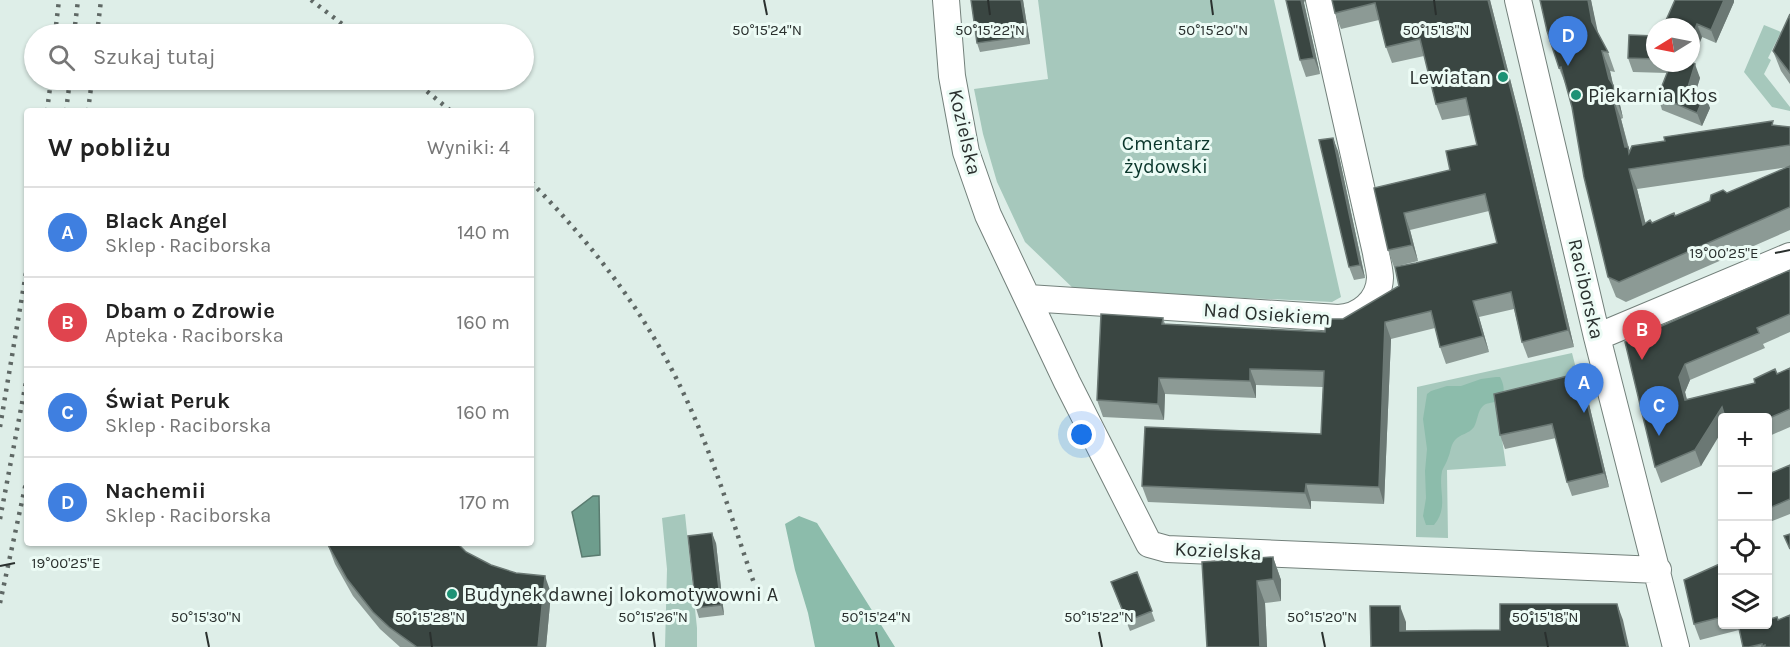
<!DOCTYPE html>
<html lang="pl">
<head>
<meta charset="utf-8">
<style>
  :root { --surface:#fff; --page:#f2f2f2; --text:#222; --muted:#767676; --line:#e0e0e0; --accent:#0f766e }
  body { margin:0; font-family:Karla,sans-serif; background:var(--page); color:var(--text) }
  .controls { position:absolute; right:18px; bottom:18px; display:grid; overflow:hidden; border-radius:6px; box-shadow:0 2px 4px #0004 }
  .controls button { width:54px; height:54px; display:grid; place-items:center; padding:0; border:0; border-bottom:2px solid var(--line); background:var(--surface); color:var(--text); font:30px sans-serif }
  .compass { position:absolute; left:1646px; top:18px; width:54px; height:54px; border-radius:50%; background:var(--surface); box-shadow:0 2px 4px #0004; rotate:260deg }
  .you { position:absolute; left:1082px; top:435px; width:21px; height:21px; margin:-15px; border:4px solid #fff; border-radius:50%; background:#1a73e8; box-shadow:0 0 0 9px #1a73e833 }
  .badge { display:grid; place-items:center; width:39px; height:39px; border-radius:50%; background:var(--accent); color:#fff; font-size:20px; font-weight:700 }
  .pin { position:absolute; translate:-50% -50px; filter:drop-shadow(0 2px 3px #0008) }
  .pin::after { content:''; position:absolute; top:32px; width:21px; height:18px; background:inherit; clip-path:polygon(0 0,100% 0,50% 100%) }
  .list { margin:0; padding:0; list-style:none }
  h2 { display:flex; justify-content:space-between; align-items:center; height:78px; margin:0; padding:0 24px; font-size:26px }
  h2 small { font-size:20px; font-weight:400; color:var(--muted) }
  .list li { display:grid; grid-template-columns:39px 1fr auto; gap:18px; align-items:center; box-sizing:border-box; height:90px; padding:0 24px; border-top:2px solid var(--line) }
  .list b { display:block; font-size:22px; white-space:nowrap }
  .list p { margin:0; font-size:20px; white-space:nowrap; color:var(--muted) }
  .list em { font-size:20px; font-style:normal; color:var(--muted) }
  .icon { flex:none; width:33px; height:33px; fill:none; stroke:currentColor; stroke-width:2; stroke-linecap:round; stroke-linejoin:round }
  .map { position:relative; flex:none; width:1790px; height:647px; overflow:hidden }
  .search { position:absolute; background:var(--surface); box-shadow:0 2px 4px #0004; left:24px; top:24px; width:510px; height:66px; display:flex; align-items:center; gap:15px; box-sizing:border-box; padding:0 21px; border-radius:33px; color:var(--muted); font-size:22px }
  .panel { position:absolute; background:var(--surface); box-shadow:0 2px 4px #0004; left:24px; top:108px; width:510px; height:438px; border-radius:6px }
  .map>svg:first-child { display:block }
</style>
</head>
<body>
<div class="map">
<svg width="1790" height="647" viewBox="0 0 1790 647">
  <rect width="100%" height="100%" fill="#deeee8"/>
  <path fill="#a6c8bc" d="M1038,0h236l67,297 -9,5 -257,-12 -50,-48 -28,-60 -14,-48 -9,-45 74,-10z
    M1764,25l17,7 -13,26 3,2 -7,14 26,33v4l-18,-4 -28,-35z
    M1572,353l8,31 -83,21 9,61 -59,4 1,68 -32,-1 1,-150z
    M685,514l12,114v19h-32l2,-78 -5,-51z"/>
  <path fill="#8cbcab" d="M1496,377h4c5,9 6,19 -4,24 -5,3 -9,1 -13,5 -6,6 -5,14 -9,21 -5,7 -14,7 -19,13 -5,6 -4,12 -7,18 -1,4 -4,8 -6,13 -4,20 7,36 -8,54h-8l-3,-9 3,-18 -1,-27 2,-22 -4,-30 4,-25 4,-3 16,-5h14l20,-7z
    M799,516l18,7 78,124h-80l-7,-34 -13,-43 -10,-46z"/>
  <path fill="#6e9d8d" stroke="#5a7c70" stroke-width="1.5" d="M593,496h6l1,59 -18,2 -10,-45z"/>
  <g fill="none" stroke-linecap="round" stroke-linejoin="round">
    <defs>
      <path id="minor" d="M946,0l6,76 14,76 22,63 79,167 82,162 18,5 491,21
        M1518,0l79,337 79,310
        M1028,298l310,20c22,-1 41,-17 42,-40 0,-8 -3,-17 -4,-25l-57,-253
        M1597,337l193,-81"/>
    </defs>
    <use href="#minor" stroke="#73807b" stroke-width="28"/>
    <use href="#minor" stroke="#fff" stroke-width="26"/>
    <path stroke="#5f6865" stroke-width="4.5" stroke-dasharray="3 6" stroke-linecap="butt" d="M311,0l44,34
      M55,34l4,-34
      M74,34l4,-34
      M97,34l4,-34
      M413,80l38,31
      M47,111l4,-31
      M66,111l4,-31
      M88,111l4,-31
      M531,182c67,68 123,142 161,230 25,56 42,114 62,171
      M0,427l27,-160
      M0,519l27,-142
      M0,603l27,-125"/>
  </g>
  <path fill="#8c9a95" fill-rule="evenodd" d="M971,0h52l7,44 -50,8 -3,-9z
    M1332,0h158l33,130 51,217 -46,11 -6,-16 -8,-33 -35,8 10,35 -43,12 -6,-17 -5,-19 -44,11 -7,165 -73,-3v8l-163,-7 -6,-16 179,-52 2,-47 -67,-2v13l-91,-4 -1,26 -61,-3 -6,-17 66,-82 2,6 160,8 74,-46 17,-23 81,-20 -8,-32 -79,19 8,31 -24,6 -6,-17 -14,-62 76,-18 27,-25 -7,-30 -28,5 -6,-16 -12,-48 -32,7 -6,-16 -7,-27 -38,9 -6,-16z
    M1540,0h51l6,32 11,20 7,20 -5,-1 3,13 7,21 3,13 -2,1 9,33 144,-27 16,2v103l-164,72 -10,-5 -8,-20 -36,-170 -5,-19 -8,-20zM1789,167l-114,49 -23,7h-7l-8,-34z
    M1675,0l59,2 -18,41 -14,-6 -10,26 8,15 -4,12 14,18 -8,18 -40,-16 -4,-14 9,-23 -34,-1 -5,-14 27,-22v27h36z
    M1304,3l16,71 -14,3 -6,-17z
    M1790,14v70l-9,-13 -8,-20z
    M1338,151l27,127 -11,2 -5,-13z
    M1790,270v62l-27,12 2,4 -75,32 -5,12 2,8 68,-17 35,-15v59l-23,10v-20h-45l-21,49 -40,17 -6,-16 -30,-125z
    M1584,390l5,14 20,83 -37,9 -5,-14 -11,-44 -51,11 -5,-14z
    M1790,465v49l-23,9v-52l2,3z
    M327,543h130l9,9 25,13 60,28 -5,54h-146l-20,-18 -27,-33 -18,-32z
    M716,543l8,72 -25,3 -3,-10z
    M1273,557l8,23v21l-16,2 2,44h-60z
    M1722,563v61h45l12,-4 11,27h-47l-4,-17 -39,10 -6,-16z
    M1137,572l18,49 -25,10 -19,-49z"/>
  <path fill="#6b7874" d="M1021,0h2l7,44 -3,-8z
    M1301,0h4l-1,3 16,71 -6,-16z
    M1488,0h2l33,130 51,217 -6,-17z
    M1588,0h3l9,42 -8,-20z
    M1724,0h10v2l-18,41 -5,-13z
    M1697,24l5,13 -15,36 4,-10v-24z
    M1602,51l8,20 6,28 -7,-20z
    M1695,64l5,14 -7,23 -5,-14z
    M1613,85l7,20 3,13 -7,-20z
    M1705,94l5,14 -8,18 -5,-13z
    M1613,98l8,21 7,28 7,21 -10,-21z
    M1333,138l5,13 27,127 -5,-13z
    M1629,169l8,20 14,56 -8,-20z
    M1404,213l6,17 8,31 -6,-16z
    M1473,301l6,16 10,35 -6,-16z
    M1385,322l6,17 -7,165 -5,-17z
    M1685,364l5,16 -5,12 6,24 -6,-16 -6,-23z
    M1250,369l6,16v13l-6,-17z
    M1159,378l6,16 -1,26 -6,-16z
    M1584,390l5,14 20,83 -5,-14z
    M1722,407l4,10h-4v14l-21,35 -6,-16z
    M1306,484l5,17v8l-6,-16z
    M712,533l4,10 8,72 -3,-10z
    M1273,557l8,23v21l-8,-22z
    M545,576l6,17 -5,54h-8z
    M1257,581l8,22 2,44h-7z
    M1617,604l6,16 6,27h-2z
    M1400,606l6,16v25l-6,-16z"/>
  <path fill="#3a4642" stroke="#6b7874" stroke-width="1.5" d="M971,0h50l6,36 -50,7z
    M1286,0h15l13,58 -14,2z
    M1332,0h156l29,114 51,216 -46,12 -11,-50 -38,9 10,35 -43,11 -9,-36 -46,11 -6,165 -73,-3 -1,9 -163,-7 3,-59 176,7 3,-63 -74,-2v12l-91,-3 -1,26 -61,-4 4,-86 62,4 -1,6 163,8 1,-13h17l56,-33 -4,-19 21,-4 81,-20 -12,-49 -81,19 8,32 -24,5 -14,-62 76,-18 -4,-19 31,-6 -11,-47 -30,6 -16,-65 -34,8 -11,-44 -40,10z
    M1540,0h48l4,22 16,30 -6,-1 7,28 4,6 3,13h-3l12,49h3l1,6 3,-7 33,-5 -1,-4 109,-16 -1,4 18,2v18l-161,24 14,56 7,-5 2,3 22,-10 1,3 35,-15 1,-6 12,-5 4,3 63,-27v41l-171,75 -11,-5 -24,-100 -12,-70 -11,-40 -2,1 -12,-37z
    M1675,0h49l-13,30 -14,-6 -6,15v-12h-28z
    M1790,14v59l-17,-22z
    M1629,35l26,1v23l-27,-1z
    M1691,62l4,2 -7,23 17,7 -8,19 -39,-17 13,-33z
    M1333,138l27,127 -11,2 -30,-127z
    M1790,270v44l-33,14 2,5 -74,31 -6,13 6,23 70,-17 -1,-4 21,-10 2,5 13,-6v41l-23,10v-2h-42l-3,-10 -27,43 -40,17 -30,-125z
    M1576,374l4,17 4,-1 20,83 -37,9 -15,-58 -52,11 -6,-41z
    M1790,465v34l-23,10v-38l2,3z
    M712,533l9,72 -25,3 -8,-72z
    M1790,534v15l-6,-13z
    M327,543h130l9,9 25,13 25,8 29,3 -7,71h-121l-28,-20 -16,-15 -26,-33z
    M1273,557v22l-16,2 3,66h-53l-5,-85z
    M1722,563v54l-28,7 -10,-44z
    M1137,572l15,39 -25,10 -16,-39z
    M1500,604h117l10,43h-256l-1,-41h30v25l100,-1z
    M1790,615v32h-25v-2l-3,1v-2l-13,3h-6l-5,-23h29v-4l10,-3 1,3z"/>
  <path fill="none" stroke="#2a302e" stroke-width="2" d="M764,0l3,15M988,0l2,15M1211,0l2,15M1434,0l2,15M1775,253l15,-3M0,566l15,-3M206,632l3,15M430,632l2,15M653,632l2,15M876,632l3,15M1099,632l3,15M1322,632l3,15M1545,632l3,15"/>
  <g fill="#1d9275" stroke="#ecfbf5" stroke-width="2">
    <circle cx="1503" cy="77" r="6"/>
    <circle cx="1576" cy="95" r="6"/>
    <circle cx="452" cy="594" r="6"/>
  </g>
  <g text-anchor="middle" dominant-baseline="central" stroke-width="6" stroke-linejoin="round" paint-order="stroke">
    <g font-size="20" fill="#2a302e" stroke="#ecfbf5" text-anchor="start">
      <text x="1491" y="77" text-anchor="end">Lewiatan</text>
      <text x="1588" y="95">Piekarnia Kłos</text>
      <text x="464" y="594">Budynek dawnej lokomotywowni A</text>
    </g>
    <g font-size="20" fill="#2a302e" stroke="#ecfbf5">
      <text transform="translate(965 132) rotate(77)">Kozielska</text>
      <text transform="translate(1586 289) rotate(77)">Raciborska</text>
      <text transform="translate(1267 314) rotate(4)">Nad Osiekiem</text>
      <text transform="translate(1218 551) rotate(3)">Kozielska</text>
    </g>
    <g font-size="20" fill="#0a362b" stroke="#ecfbf5">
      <text x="1166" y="143">Cmentarz<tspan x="1166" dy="23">żydowski</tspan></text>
    </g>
  </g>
  <g font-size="15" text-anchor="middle" fill="#2a302e" stroke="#ecfbf5" stroke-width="6" stroke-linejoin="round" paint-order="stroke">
    <text x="767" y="35">50°15'24"N</text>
    <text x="990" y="35">50°15'22"N</text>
    <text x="1213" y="35">50°15'20"N</text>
    <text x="1436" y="35">50°15'18"N</text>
    <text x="1724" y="258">19°00'25"E</text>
    <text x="66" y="568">19°00'25"E</text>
    <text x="206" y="622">50°15'30"N</text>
    <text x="430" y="622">50°15'28"N</text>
    <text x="653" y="622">50°15'26"N</text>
    <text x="876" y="622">50°15'24"N</text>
    <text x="1099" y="622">50°15'22"N</text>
    <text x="1322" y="622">50°15'20"N</text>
    <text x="1545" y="622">50°15'18"N</text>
  </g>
</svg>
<div class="controls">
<button>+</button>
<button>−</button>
<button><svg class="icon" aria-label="locate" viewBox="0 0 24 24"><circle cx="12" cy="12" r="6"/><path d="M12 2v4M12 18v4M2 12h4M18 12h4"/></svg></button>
<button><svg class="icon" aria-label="layers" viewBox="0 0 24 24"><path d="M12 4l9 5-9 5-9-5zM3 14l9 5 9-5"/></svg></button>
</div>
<svg class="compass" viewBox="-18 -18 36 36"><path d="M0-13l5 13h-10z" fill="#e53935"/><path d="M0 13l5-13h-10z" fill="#767676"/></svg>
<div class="you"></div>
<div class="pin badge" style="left:1584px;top:413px;background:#3f7fe0">A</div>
<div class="pin badge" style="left:1642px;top:360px;background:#e0444e">B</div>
<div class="pin badge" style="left:1659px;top:436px;background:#3f7fe0">C</div>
<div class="pin badge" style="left:1568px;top:66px;background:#3f7fe0">D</div>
<div class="search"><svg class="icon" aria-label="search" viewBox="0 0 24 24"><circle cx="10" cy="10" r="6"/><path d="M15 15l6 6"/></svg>Szukaj tutaj</div>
<section class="panel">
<h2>W pobliżu<small>Wyniki: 4</small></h2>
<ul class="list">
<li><span class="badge" style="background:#3f7fe0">A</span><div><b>Black Angel</b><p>Sklep · Raciborska</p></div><em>140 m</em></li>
<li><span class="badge" style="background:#e0444e">B</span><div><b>Dbam o Zdrowie</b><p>Apteka · Raciborska</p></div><em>160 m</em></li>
<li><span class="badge" style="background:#3f7fe0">C</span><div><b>Świat Peruk</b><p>Sklep · Raciborska</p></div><em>160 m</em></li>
<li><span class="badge" style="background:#3f7fe0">D</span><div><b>Nachemii</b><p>Sklep · Raciborska</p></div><em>170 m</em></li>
</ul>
</section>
</div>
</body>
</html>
